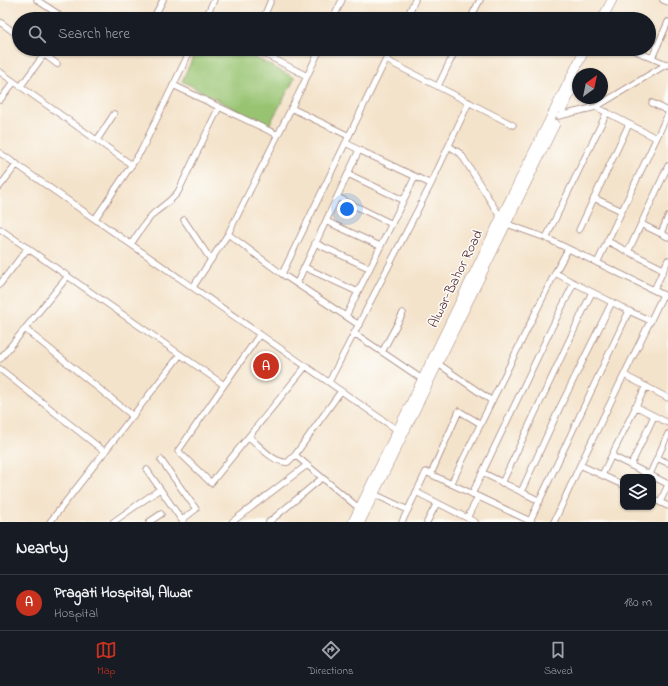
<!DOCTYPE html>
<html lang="en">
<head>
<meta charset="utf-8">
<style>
  :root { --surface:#171b24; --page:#242831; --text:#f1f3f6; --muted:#9ea1a6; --line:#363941; --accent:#c8321e }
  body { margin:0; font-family:"Indie Flower",sans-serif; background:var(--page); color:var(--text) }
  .controls { position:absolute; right:12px; bottom:12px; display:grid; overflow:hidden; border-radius:8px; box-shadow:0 1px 3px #0004 }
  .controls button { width:36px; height:36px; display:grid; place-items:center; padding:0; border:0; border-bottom:1px solid var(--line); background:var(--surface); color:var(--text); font:20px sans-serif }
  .compass { position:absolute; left:572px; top:68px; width:36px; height:36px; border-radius:50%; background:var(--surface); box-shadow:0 1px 3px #0004; rotate:33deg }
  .you { position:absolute; left:347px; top:209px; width:14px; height:14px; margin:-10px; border:3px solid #fff; border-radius:50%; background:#1a73e8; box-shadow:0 0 0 6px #1a73e833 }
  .badge { display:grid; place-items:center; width:26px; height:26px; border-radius:50%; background:var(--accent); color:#fff; font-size:13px; font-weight:700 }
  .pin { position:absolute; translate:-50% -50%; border:2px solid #fff; box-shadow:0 1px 4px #0006 }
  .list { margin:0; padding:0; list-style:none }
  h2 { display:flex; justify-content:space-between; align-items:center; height:52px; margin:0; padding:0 16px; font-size:17px }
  h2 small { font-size:13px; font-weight:400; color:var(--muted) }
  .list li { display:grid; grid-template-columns:26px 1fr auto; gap:12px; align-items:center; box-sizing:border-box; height:56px; padding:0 16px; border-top:1px solid var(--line) }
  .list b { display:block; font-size:15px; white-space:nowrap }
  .list p { margin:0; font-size:13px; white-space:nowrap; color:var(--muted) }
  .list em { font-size:13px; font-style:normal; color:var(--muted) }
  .icon { flex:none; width:22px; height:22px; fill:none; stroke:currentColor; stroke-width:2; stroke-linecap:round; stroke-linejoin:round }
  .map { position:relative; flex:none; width:668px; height:522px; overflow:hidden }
  .search { position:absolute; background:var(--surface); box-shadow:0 1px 3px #0004; left:12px; right:12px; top:12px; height:44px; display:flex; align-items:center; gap:10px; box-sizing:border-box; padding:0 14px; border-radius:22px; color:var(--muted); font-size:15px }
  .sheet { height:108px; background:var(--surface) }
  nav { display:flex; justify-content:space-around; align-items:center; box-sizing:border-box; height:56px; border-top:1px solid var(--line); background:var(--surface); font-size:11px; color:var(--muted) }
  nav a { display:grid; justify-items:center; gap:2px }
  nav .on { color:var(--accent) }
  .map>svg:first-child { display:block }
</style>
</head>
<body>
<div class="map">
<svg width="668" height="522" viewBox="0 0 668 522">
  <rect width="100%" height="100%" fill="#fdfcf7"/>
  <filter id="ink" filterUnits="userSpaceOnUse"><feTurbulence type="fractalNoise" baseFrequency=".025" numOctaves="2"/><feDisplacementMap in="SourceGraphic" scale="8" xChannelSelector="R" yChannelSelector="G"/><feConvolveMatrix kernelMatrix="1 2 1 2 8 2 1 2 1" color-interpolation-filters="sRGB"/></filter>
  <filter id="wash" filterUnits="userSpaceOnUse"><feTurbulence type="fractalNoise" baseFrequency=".012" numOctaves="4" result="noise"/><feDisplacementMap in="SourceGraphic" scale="16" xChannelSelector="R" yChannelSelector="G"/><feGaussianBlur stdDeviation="0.9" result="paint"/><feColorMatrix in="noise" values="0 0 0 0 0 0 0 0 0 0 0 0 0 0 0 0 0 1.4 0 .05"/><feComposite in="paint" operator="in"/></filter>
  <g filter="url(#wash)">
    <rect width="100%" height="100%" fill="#f4e3cb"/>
    <path fill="#98c472" stroke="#71724e" d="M197,49h41l57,29 -27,49 -86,-46z"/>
  </g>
  <g filter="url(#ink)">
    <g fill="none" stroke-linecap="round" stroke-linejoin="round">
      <defs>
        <path id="street" d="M37,0l21,14 3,5
          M663,0l5,2
          M153,19l10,-19
          M205,19l9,-19
          M263,19l8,-19
          M333,19l9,-19
          M406,19l9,-19
          M470,19l10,-19
          M0,22l19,14
          M37,49l20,15
          M255,49l52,27
          M631,49l37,16
          M652,58l16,-36
          M386,60l127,65
          M0,72l132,93
          M21,86l27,-37
          M438,86l18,-37
          M0,100l14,-18
          M652,103l16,8
          M219,107l59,28
          M596,107l60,31
          M291,108l58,28
          M559,116l37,-9 71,-43
          M97,140l17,-26
          M346,143l13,7 72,34
          M449,146l12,8 40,64 6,6 39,14 122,59
          M0,153l400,279
          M348,174l55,26
          M0,186l17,-22
          M337,197l55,27
          M594,198l28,13
          M95,219l46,-68 50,-102
          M184,220l27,40
          M326,221l54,25
          M641,224l27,13
          M0,229l224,156 36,-51
          M579,230l50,-106
          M661,233l7,-16
          M228,234l54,40 77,51
          M546,238l61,-126
          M607,241l56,28
          M315,243l54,25
          M131,244c7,-10 14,-22 23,-31 9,-7 17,-12 24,-21l41,-85 -46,-22
          M628,252l40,-86
          M597,263l71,-149
          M304,267l54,25
          M555,273l74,38 22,10
          M282,274l109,-225
          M297,283l62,-133
          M0,284l28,-36
          M193,287l35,-53 73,-145 19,-40
          M654,290l14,-30
          M346,316l69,-139
          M25,329l108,87
          M354,333l68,46
          M382,352l21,-39
          M0,359l68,-83
          M437,363l55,38
          M0,369l105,83
          M624,375l44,23
          M329,382l102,-198 38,-82
          M224,385l-46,66 33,32 95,-117
          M635,406l33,17
          M249,437c10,8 25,27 39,25l7,-7 65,54
          M295,455l46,-64
          M612,456l56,28
          M657,458l11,5
          M161,460l35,49 -14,11
          M580,465l43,20
          M631,465l23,-49
          M147,470l36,52
          M483,473l57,28
          M431,474l28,-63 22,13
          M650,474l18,-40
          M602,475l44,-89
          M502,483l90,-191
          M451,484l104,-211 13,-24
          M416,492l59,30
          M521,492l39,-85 52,-105
          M374,494l34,16
          M472,494l81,-169 21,-42
          M653,499l15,7
          M660,502l8,-17
          M467,518l11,-21
          M530,521l99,-210
          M50,522l130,-167
          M113,522l47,-33
          M149,522l12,-8
          M232,522l75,-57
          M269,522l53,-44
          M402,522l24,-50 106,50
          M427,522l10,-19
          M554,522l26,-57 83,-170"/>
        <path id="primary" d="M602,19l10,-19
          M562,109l16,-31
          M353,522l148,-304 84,-169
          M360,522l195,-398"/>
      </defs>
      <use href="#street" stroke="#9f817b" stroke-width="7"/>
      <use href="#primary" stroke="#9f817b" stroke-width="10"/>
      <use href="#street" stroke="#fff" stroke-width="5.5"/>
      <use href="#primary" stroke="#fff" stroke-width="9"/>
    </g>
  </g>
  <g text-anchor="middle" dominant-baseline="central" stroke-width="3" stroke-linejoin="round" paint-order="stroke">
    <g font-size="14" fill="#4a1f2b" stroke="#fdfcf7">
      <text transform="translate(456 279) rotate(-64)">Alwar-Bahor Road</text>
    </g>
  </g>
</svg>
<div class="controls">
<button><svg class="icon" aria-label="layers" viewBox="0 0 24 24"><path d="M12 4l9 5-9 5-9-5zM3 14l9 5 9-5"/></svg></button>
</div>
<svg class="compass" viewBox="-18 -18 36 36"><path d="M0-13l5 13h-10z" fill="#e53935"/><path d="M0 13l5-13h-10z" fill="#9ea1a6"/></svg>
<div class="you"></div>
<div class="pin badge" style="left:266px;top:366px">A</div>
<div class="search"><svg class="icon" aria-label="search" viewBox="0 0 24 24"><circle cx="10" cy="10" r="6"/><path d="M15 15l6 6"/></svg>Search here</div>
</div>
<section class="sheet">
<h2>Nearby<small></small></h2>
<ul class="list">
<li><span class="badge">A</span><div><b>Pragati Hospital, Alwar</b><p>Hospital</p></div><em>180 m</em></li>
</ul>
</section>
<nav>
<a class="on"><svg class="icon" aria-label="map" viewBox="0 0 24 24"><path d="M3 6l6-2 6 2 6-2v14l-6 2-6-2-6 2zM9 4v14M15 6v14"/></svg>Map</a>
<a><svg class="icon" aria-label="directions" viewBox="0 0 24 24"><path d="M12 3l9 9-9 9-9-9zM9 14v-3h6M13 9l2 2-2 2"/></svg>Directions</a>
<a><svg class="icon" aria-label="saved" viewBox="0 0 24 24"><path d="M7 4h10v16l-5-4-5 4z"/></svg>Saved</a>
</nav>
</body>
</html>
